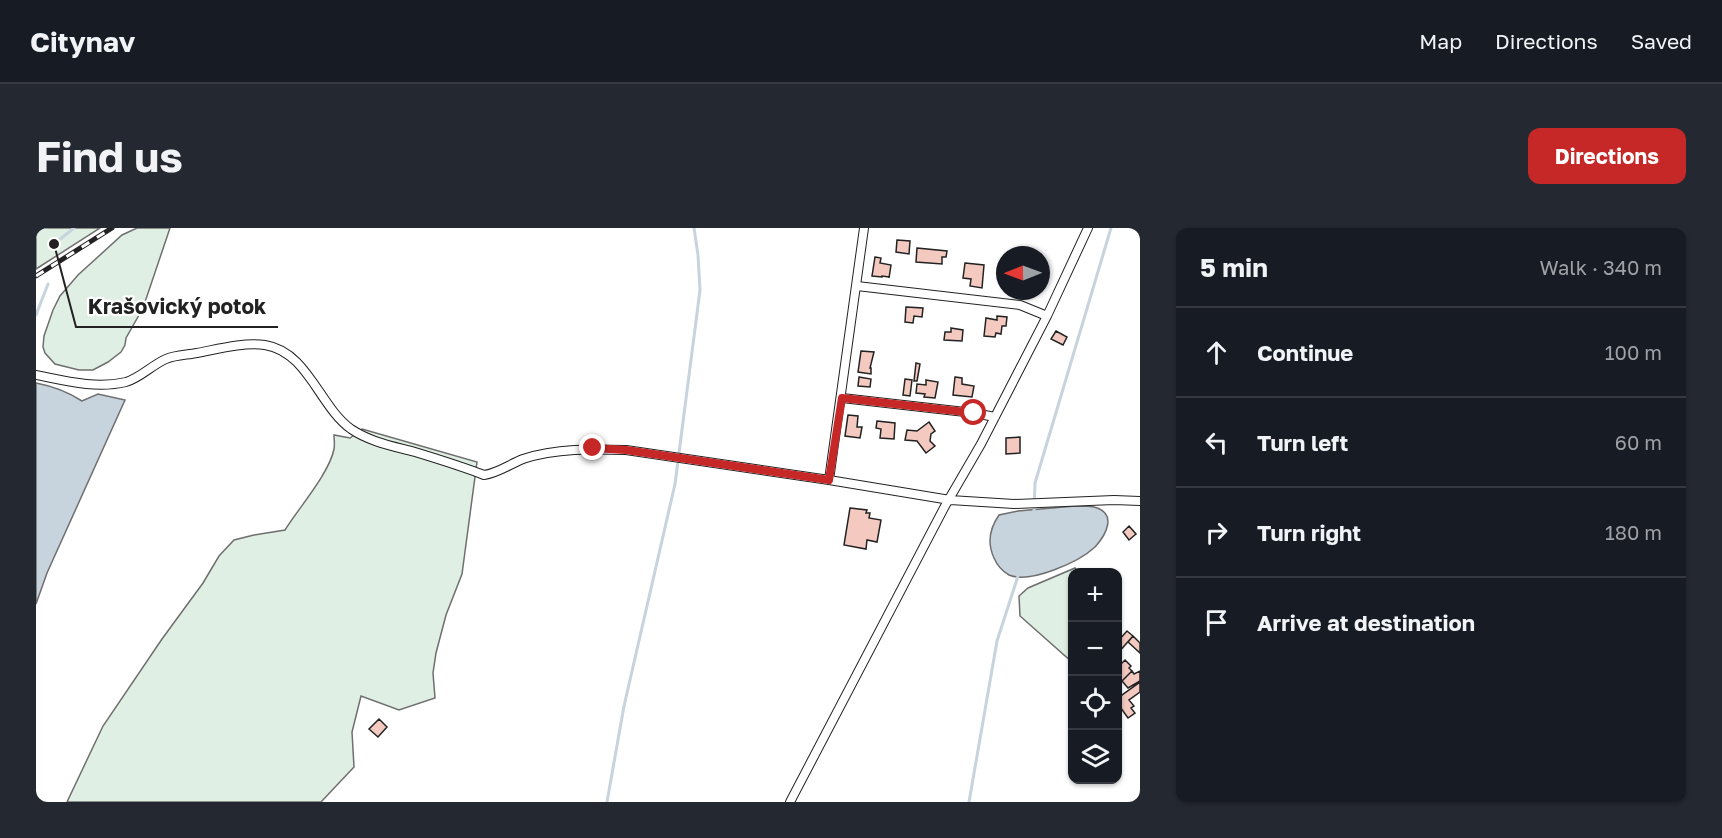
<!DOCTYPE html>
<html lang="en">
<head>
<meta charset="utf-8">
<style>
  :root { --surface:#171b24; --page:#242831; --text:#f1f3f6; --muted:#9ea1a6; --line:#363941; --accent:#c62828 }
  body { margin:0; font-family:"Golos Text",sans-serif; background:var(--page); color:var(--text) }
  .controls { position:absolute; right:18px; bottom:18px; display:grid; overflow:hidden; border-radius:12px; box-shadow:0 2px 4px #0004 }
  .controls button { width:54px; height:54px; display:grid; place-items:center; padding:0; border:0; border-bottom:2px solid var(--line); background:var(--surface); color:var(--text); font:30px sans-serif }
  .compass { position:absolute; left:960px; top:18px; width:54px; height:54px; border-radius:50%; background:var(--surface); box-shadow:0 2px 4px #0004; rotate:269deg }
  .stop { position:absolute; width:18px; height:18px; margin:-14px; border:4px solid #c62828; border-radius:50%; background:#fff }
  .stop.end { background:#c62828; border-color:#fff; box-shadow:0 2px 6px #0008 }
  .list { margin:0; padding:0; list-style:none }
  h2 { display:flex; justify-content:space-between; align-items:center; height:78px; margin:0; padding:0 24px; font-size:26px }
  h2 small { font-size:20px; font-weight:400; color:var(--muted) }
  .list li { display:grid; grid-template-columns:39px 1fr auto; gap:18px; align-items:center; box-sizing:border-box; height:90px; padding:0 24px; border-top:2px solid var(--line) }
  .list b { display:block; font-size:22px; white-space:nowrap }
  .list em { font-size:20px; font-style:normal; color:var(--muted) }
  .icon { flex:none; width:33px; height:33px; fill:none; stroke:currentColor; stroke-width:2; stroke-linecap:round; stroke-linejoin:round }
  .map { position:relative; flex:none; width:1104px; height:574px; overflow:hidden; border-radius:12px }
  header { display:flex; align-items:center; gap:36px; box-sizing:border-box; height:84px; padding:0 30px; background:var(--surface); border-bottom:2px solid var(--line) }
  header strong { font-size:28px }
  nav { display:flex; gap:33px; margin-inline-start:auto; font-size:21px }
  .intro { display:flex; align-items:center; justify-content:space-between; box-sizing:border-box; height:144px; padding:0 36px }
  h1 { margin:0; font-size:42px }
  .button { padding:15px 27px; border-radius:12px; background:var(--accent); color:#fff; font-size:21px; font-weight:700 }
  main { display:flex; gap:36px; padding:0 36px }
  aside { flex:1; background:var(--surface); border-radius:12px; box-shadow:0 2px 4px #0004 }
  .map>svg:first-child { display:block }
</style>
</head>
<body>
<header>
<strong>Citynav</strong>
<nav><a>Map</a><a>Directions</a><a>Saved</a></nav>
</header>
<div class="intro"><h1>Find us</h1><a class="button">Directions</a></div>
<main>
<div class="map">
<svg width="1104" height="574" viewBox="0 0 1104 574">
  <rect width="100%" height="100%" fill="#fff"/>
  <path fill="#e0efe3" stroke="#6f6f6f" stroke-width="1.5" d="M0,0h64l-64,41z
    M101,0h33l-27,80 -17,30 -1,7 -4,7 -13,10 -15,8h-14l-24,-6 -10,-11 -2,-6 1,-11 9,-26 7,-14 18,-21 44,-40z
    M326,201l115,33 -15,112 -16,41 -10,38 -3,20 2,25 -36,12 -38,-14 -9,36 2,35 -33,35h-254l36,-76 59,-87 41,-56 16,-27 15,-16 20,-5 31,-5c13,-21 45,-58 49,-81 1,-5 0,-9 0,-14l16,3z
    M1039,340l4,4h-7v90l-52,-46 -1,-20 9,-8z"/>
  <path fill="#c7d3dd" stroke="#6f6f6f" stroke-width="1.5" d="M0,155c16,3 32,9 46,18l16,-7 27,6 -78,173 -11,31z
    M1039,278c6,0 13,0 19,1 24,6 12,28 1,40 -16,15 -65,37 -86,28 -7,-4 -12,-10 -15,-17 -7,-15 -4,-30 5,-43l19,-4z"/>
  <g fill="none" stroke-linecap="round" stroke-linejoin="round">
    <path stroke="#c7d3dd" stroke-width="3" d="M18,16l20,-16
      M0,87l12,-31
      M998,284l1,-29 76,-255
      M571,574l17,-96 51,-222 25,-194 -2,-35 -4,-27
      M933,574l28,-161 22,-68"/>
  </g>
  <path fill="#f3c9c0" stroke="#222" stroke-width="1.5" d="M861,12l13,1 -1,13 -13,-2z
    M881,20l30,3 -1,6h-4v7l-26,-2z
    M839,29l6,1 -1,5 11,2 -2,13v-1l-7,-1v1l-10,-1z
    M929,35l19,2 -2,23 -12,-2 1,-7 -8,-1z
    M870,79l17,1 -1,9 -8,-1 -1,7 -8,-1z
    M961,88l10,1 -1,9h-4l-1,8 -5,-1 -1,4 -11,-1 2,-18 11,2z
    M915,100l12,2 -1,11 -18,-1 1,-8h6z
    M1020,103l11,6 -4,8 -12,-6z
    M825,123l13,1 -4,16h1v6l-13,-2z
    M880,135l4,1 -3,17h-3z
    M823,149l12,2 -1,8 -12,-1z
    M919,149l7,1v6l12,2 -2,11 -19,-2z
    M869,151l7,1 -2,16 -7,-1z
    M890,152l12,2 -3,16 -11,-1 1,-3 -9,-1 1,-9 9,1z
    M812,187l10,1 -1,11h5l-2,11 -15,-2z
    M841,193l18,2 -1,16 -14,-1 1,-9 -5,-1z
    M893,194l6,9 -4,3 -1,7 5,5 -9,7 -9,-12 -12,-1 2,-10 10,1z
    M984,209v16l-14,1v-16z
    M814,280l17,2 -1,3h4l-1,5 12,2 -4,22 -10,-2 -1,9 -22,-4z
    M1093,298l7,8 -7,6 -6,-8z
    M1091,403l6,5 -15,17v-8l2,-3 -2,-1z
    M1097,408l7,7v10l-12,-11z
    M1089,432l6,6 -2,2 3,3 -10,10 -4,-5v-9z
    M1096,443l2,3 6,-3v10l-12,7 -6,-7z
    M1104,454v10l-11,8 5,6 -3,2 4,5 -7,5 -10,-14v-6z
    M343,491l8,8 -9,10 -9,-8z"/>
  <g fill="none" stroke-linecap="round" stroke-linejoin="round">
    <defs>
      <path id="street" d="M821,58l163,19 27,11
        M0,147c30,6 60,14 90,7 14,-4 26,-17 40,-23 9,-4 21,-4 31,-6 21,-4 46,-11 68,-8 43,7 54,61 86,84 19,13 42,17 64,23 23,7 46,14 69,23 14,-2 26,-11 39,-16 33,-11 70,-10 103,-9l203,30 121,20 64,4 100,-4 26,1
        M806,170l132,15 21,4
        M793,252l35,-252
        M754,574l155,-296 36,-62 66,-128 41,-88"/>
    </defs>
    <use href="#street" stroke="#222" stroke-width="10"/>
    <use href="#street" stroke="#fff" stroke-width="8"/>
    <defs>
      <path id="rail" d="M0,48l76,-48"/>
    </defs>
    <use href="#rail" stroke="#222" stroke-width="5"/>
    <use href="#rail" stroke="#fff" stroke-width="3" stroke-dasharray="9" stroke-linecap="butt"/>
  </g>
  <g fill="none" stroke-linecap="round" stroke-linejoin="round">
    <path stroke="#c62828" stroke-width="8" d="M557,220l33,2 203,30 13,-82 132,15"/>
  </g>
  <path fill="none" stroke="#222" stroke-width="2" d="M18 16L40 99H242"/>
  <circle fill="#222" stroke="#fff" stroke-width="2" cx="18" cy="16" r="6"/>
  <g font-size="21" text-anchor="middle" font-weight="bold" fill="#222" stroke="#fff" stroke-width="4.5" stroke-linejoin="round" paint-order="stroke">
    <text x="141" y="86">Krašovický potok</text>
  </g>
</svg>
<div class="controls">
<button>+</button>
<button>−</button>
<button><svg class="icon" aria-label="locate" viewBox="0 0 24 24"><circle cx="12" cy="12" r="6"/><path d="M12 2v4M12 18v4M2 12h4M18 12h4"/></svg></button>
<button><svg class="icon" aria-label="layers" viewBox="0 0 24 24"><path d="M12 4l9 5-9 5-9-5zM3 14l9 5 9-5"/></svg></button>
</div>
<svg class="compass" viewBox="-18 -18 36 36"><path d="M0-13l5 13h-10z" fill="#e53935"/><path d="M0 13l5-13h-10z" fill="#9ea1a6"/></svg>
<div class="stop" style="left:938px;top:185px"></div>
<div class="stop end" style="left:557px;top:220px"></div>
</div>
<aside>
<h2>5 min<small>Walk · 340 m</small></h2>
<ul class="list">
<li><svg class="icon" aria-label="ahead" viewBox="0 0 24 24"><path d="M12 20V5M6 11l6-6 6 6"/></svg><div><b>Continue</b></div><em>100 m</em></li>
<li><svg class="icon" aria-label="left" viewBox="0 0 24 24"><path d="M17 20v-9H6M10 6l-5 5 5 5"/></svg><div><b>Turn left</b></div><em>60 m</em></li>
<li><svg class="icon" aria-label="right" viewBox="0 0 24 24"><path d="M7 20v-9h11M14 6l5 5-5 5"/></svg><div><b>Turn right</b></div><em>180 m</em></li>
<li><svg class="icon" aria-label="arrive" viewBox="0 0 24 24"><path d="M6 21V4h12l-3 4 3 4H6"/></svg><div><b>Arrive at destination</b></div></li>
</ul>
</aside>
</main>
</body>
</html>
